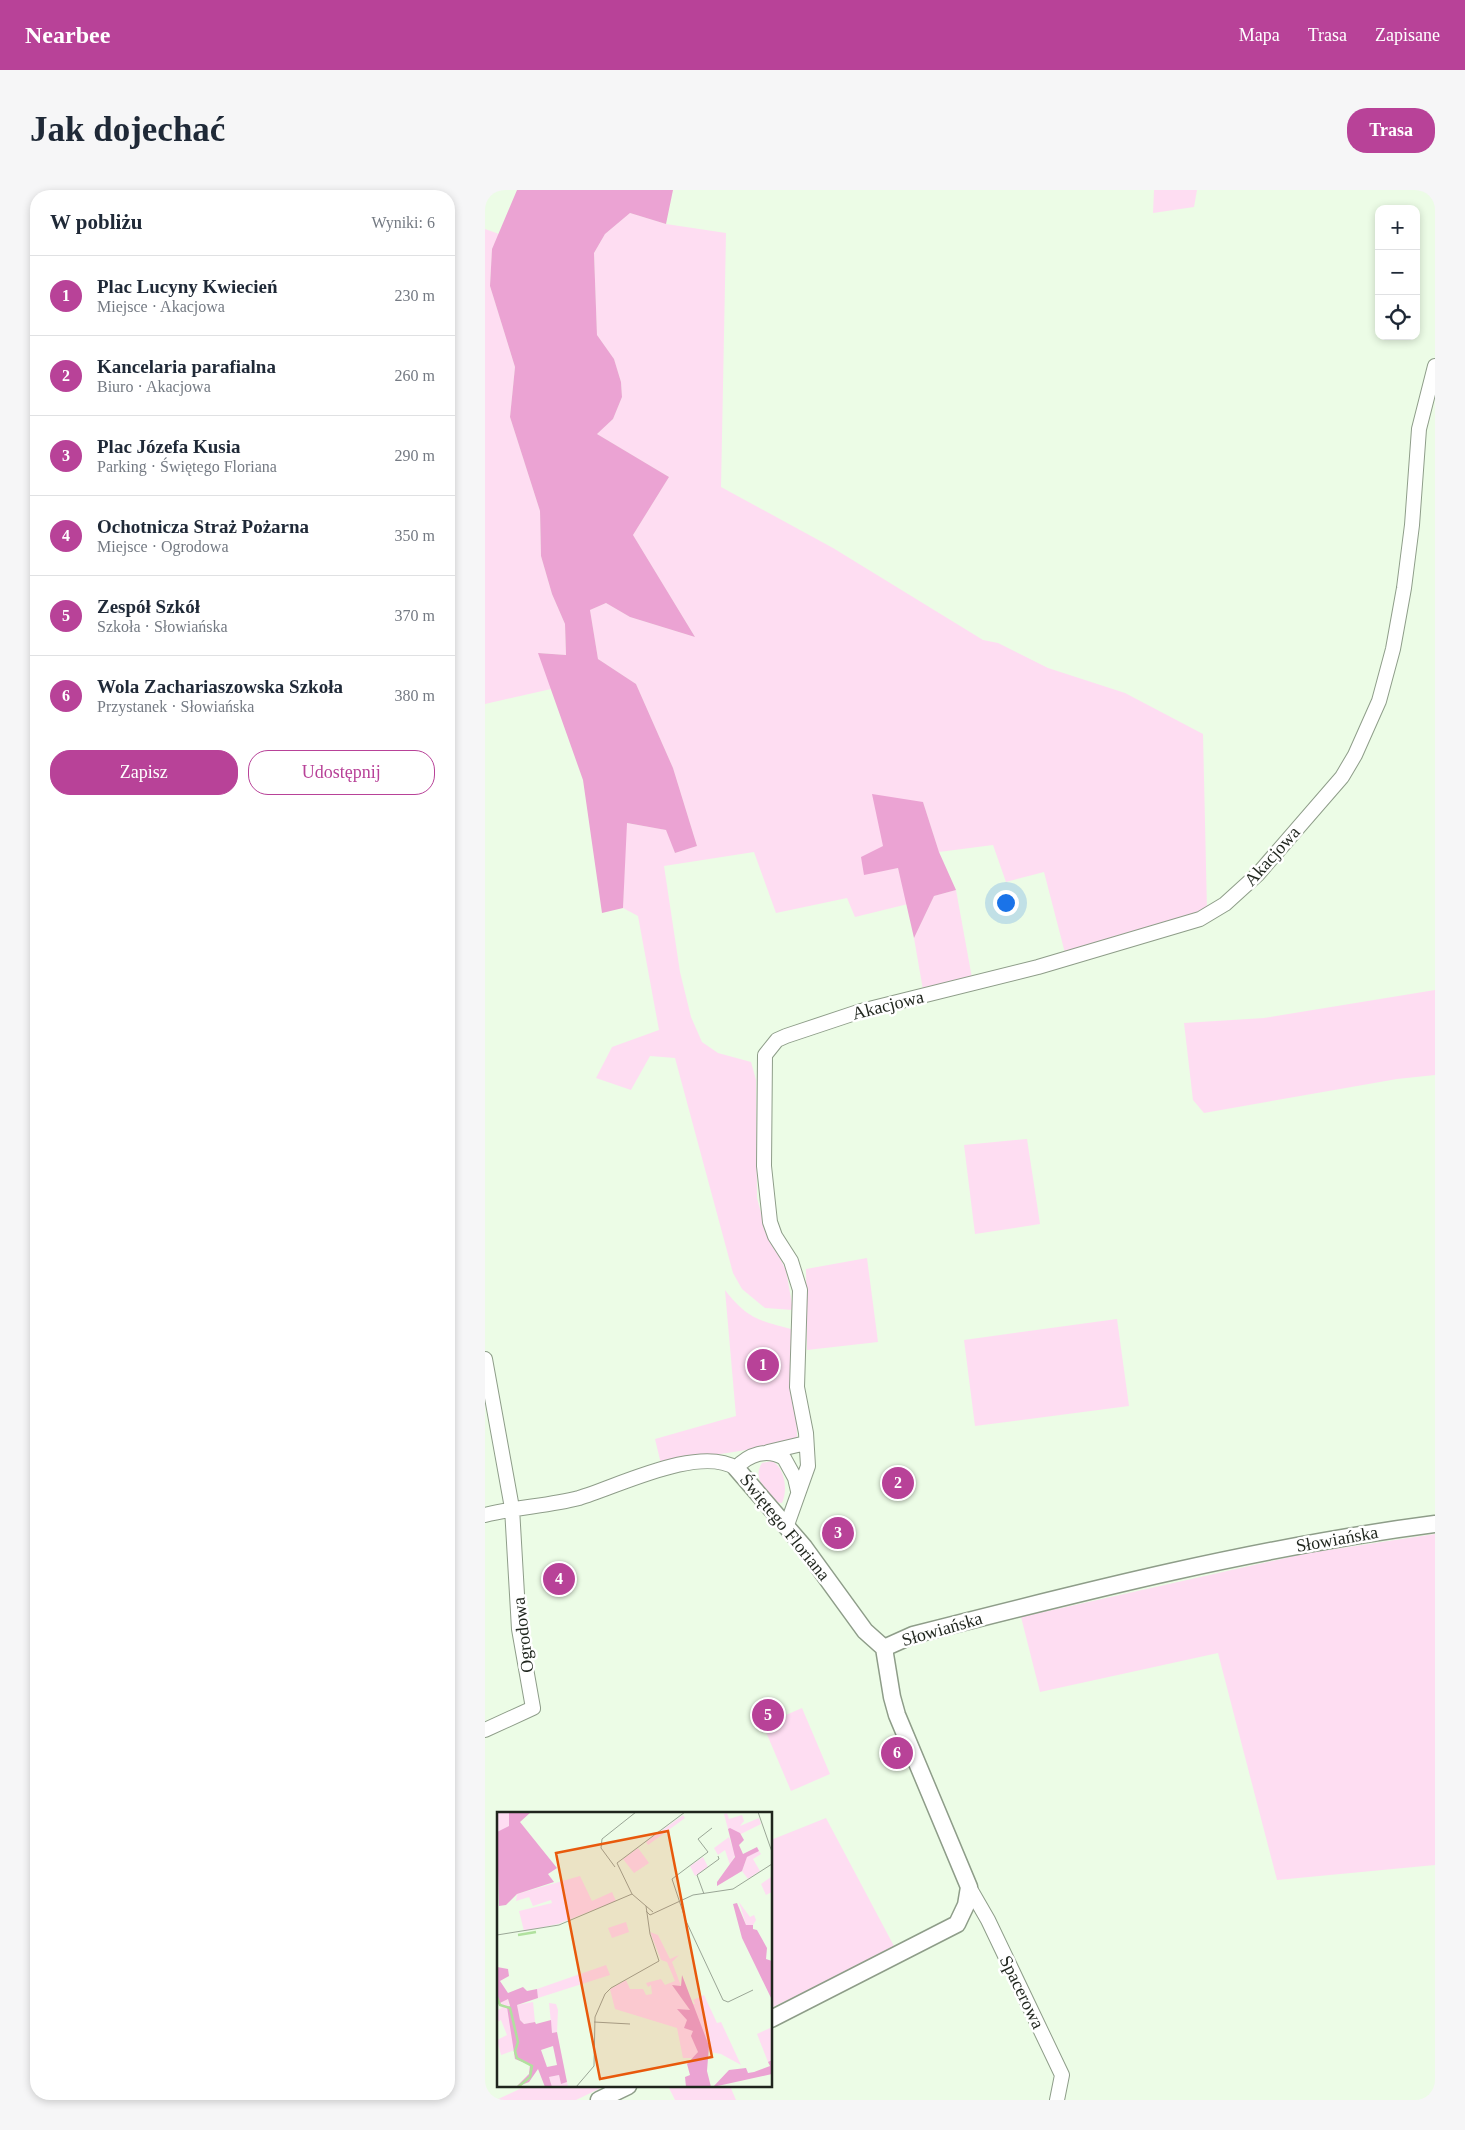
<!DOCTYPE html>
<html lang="pl">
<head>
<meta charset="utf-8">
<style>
  :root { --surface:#fff; --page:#f6f6f7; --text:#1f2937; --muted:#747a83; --line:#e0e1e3; --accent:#b84298 }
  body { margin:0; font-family:"Times New Roman",serif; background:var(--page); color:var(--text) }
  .controls { position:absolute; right:15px; top:15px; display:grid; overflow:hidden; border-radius:10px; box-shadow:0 2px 8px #0003 }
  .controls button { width:45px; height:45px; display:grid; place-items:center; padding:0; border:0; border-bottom:1px solid var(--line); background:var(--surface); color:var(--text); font:25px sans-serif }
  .you { position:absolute; left:520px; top:712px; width:18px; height:18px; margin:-12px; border:4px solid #fff; border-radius:50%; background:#1a73e8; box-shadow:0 0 0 8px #1a73e833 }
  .badge { display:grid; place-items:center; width:32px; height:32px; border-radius:50%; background:var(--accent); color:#fff; font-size:16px; font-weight:700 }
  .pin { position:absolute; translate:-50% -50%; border:2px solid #fff; box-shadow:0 1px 5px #0006 }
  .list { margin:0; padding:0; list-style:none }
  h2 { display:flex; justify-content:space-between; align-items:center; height:65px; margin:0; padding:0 20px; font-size:21px }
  h2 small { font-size:16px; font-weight:400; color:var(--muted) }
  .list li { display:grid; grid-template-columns:32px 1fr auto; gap:15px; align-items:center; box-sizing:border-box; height:80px; padding:0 20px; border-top:1px solid var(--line) }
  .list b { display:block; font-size:19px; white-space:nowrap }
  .list p { margin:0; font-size:16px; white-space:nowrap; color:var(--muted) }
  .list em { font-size:16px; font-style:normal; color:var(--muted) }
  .actions { display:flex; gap:10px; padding:15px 20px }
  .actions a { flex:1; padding:11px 0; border:1px solid var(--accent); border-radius:20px; text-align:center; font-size:18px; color:var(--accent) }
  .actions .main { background:var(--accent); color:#fff }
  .icon { flex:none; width:28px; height:28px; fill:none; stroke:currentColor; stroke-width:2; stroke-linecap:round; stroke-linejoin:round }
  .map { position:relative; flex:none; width:950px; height:1910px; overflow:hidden; border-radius:20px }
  header { display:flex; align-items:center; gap:30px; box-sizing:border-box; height:70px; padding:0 25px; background:var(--accent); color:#fff }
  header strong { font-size:24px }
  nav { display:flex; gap:28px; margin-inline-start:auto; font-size:18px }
  .intro { display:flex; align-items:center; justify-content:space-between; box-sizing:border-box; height:120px; padding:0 30px }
  h1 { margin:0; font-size:35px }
  .button { padding:12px 22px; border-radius:20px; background:var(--accent); color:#fff; font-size:18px; font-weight:700 }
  main { display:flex; gap:30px; padding:0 30px }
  aside { flex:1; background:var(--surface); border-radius:20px; box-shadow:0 2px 8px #0003 }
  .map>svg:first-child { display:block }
</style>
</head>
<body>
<header>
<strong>Nearbee</strong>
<nav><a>Mapa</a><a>Trasa</a><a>Zapisane</a></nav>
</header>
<div class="intro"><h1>Jak dojechać</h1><a class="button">Trasa</a></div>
<main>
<aside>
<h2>W pobliżu<small>Wyniki: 6</small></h2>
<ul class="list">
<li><span class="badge">1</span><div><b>Plac Lucyny Kwiecień</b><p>Miejsce · Akacjowa</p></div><em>230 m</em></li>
<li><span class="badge">2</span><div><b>Kancelaria parafialna</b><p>Biuro · Akacjowa</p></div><em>260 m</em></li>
<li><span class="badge">3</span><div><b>Plac Józefa Kusia</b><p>Parking · Świętego Floriana</p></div><em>290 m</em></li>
<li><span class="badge">4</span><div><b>Ochotnicza Straż Pożarna</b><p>Miejsce · Ogrodowa</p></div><em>350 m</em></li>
<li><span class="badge">5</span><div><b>Zespół Szkół</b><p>Szkoła · Słowiańska</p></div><em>370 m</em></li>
<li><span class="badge">6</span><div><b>Wola Zachariaszowska Szkoła</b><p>Przystanek · Słowiańska</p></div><em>380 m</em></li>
</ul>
<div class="actions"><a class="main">Zapisz</a><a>Udostępnij</a></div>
</aside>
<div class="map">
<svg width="950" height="1910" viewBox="0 0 950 1910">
  <rect width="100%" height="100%" fill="#ecfce6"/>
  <path fill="#feddf2" d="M669,0h43l-3,17 -41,6z
    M145,23l36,11 60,9 -5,254 112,61 150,92 15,3 50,25 77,25 78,41 4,176 -142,43 -21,-81 -38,10 -13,-37 -54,7 -16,-50 -40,44 -19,28 34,-6 10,36 -53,13 -8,-19 -71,15 -22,-61 -90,14 16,106 11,45 11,25 16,11 33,9 5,18 1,118 9,33 20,39 7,40 -28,-2 -23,-19 -9,-16 -58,-215 -25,-2 -19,34 -35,-12 16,-31 47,-17 -21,-114 -15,-8 3,-85 41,7 8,23 22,-7 -24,-78 -37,-84 -38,-25 -8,-49 16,-7 24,14 65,20 -62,-102 36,-58 -72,-43 16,-15 9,-22 -1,-15 -7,-23 -17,-24 -3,-82 11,-19z
    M0,39l14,5 -7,15 -2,37 25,81 -5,50 30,94 1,45 11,38 13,30 1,31 -27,-2 12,36 -66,15z
    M471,700l16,88 -49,12 -9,-52 20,-42z
    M950,800v85l-38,4 -193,34 -11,-13 -9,-77 80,-5z
    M542,949l13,85 -65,10 -11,-89z
    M382,1068l11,84 -71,8 -1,-81z
    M240,1100c23,30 36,31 70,40l2,108c-44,14 -91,16 -136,26l-6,-25 81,-23z
    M632,1129l12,87 -154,20 -11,-86z
    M287,1271c13,7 16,29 10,42l-7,-1c-9,-11 -23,-24 -13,-39z
    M950,1344v331l-158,15 -59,-227 -178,39 -19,-75 287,-64z
    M317,1518l28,66 -39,17 -28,-66z
    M341,1628l69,130 -124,60v-168z
    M41,1896h79l-29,14h-80z
    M183,1896h62l6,14h-61z"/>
  <path fill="#eba3d3" d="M32,0h156l-7,34 -36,-11 -25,21 -11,19 3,82 17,24 7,23 1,15 -9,22 -16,15 72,43 -36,58 62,102 -65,-20 -24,-14 -16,7 8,49 38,25 37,84 24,78 -22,7 -9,-23 -39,-7 -4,85 -21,5 -19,-133 -45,-127 28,2 -1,-31 -13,-30 -11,-38 -1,-45 -30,-94 5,-50 -25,-81 2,-37z
    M387,604l51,8 16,50 17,38 -22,6 -20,42 -16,-70 -34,7 -3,-18 22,-11z"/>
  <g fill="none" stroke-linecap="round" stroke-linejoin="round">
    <defs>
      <path id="minor" d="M0,1169l27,149 7,121 14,79 -48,22
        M283,1262l38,-9
        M0,1325c31,-8 63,-9 94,-17 40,-12 120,-53 157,-30 13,-14 31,-20 48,-10l11,20 3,13
        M302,1335l21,-59 -2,-33 -9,-46 3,-97 -9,-29 -16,-25 -5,-14 -6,-56 1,-111 12,-15 9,-4 75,-25 177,-44 162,-48 25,-15 33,-30 84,-97 13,-22 24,-54 14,-52 11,-61 8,-63 7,-96 16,-63
        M484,1697l19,33 74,155 -5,25"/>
      <path id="tertiary" d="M251,1278l68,79 61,84 19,17
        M399,1458l29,-13c172,-44 345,-88 522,-111
        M286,1829l186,-95 9,-19 3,-18 -72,-172 -5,-18 -8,-49
        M114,1910l29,-14"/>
    </defs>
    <use href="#minor" stroke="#8e9d89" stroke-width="16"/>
    <use href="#tertiary" stroke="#8e9d89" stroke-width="19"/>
    <use href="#minor" stroke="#fff" stroke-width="14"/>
    <use href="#tertiary" stroke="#fff" stroke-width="16"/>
  </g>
  <g text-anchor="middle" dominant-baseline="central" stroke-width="5" stroke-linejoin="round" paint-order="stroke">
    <g font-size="18" fill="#1f251d" stroke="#fff">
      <text transform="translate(787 666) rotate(-48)">Akacjowa</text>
      <text transform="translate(403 815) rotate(-14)">Akacjowa</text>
      <text transform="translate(300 1337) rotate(51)">Świętego Floriana</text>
      <text transform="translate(852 1349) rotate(-10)">Słowiańska</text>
      <text transform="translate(457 1439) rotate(-16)">Słowiańska</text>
      <text transform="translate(38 1445) rotate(-97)">Ogrodowa</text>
      <text transform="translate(537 1802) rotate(64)">Spacerowa</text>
    </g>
  </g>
  <g transform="translate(12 1622)">
    <rect width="275" height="275" fill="#ecfce6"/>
    <path d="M0,0h12l1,4 -1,10 -7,5 -5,1zM230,1l2,6 13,-4 2,6 -4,5 19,-8 2,6 -20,10 -13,-5 -4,-15zM186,3l2,3 -37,27 -2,-3zM232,25l6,18 -5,10 -5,-15 -7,5 -4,-7zM141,36l11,15 -15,10 -11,-14zM262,39l2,3 -8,5 7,12 -12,8 -6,-8 5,-14zM206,45l5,10 -13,9 -5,-10zM83,64l12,25 20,-9 4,9 -58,23 -34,7 -5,-20 33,-8 -1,-3 -18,6 -4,-9 -13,4 1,-7zM274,65l1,15 -6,3 -5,-11zM242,90l11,15 4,-2 2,5 -3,5h-7zM129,110l3,10 -17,6 -4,-10zM153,120l8,3 12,24 9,-4 -7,7 9,24 -9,-1 18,25 -3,10 6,11 5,21 -3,6h-12l-6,-30 -62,-19 -5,-20 16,-9 4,9h13l3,6 6,-1 -1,-9 -3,2 -2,-4 15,-4 4,6 10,-4 -8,-19 -6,-2zM109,153l4,10 -72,23 -1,-9zM207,183l13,28 4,-1 20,43 -20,-11 -11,-2 -18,-48h3l-2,-4zM11,187l7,46v5l-14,5 -4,-15 10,-5 -6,-15 -4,2v-12l5,-2 -4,-4zM36,190l2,20 -11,2 -4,-4 -3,-15zM52,191l7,1 2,6 -1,22 -5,1zM275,215v33l-4,2 -11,-28zM62,263l2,9 6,-2 1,5h-16l-3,-10z" fill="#feddf2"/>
    <path d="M12,0h22l-11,10 37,46 -9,6 6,8 -37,12 -11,11 -7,1 -2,-74 12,-6zM233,16l10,5 4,7 -5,5 4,9 14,-7 2,4 -12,6 -5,14 -25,15v-4l18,-25 -7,-28zM240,91l9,22h7v4l4,1 10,18 -1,11 6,2v39l-30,-62 -9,-34zM0,155l11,2 1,7 -9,5 8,12 15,-6 4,4 10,-2 1,9 -21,7 3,15 4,4 11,-2 1,2 15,-4 1,13 5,-1 10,50 -6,2 -2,-9 -10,2 3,10h-7l-7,-18 -9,13 -13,5 13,-13 1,-9 -15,-6 -8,-52 3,-1 -2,-7 -10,5 -1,-3zM56,234l4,19 -10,2 -6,-17zM185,163l27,71 -2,25 4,16h-25l-1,-10 5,-2 -3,-11 11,-12 -7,-16 2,-5 -9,-3 3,-8 -10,-11 13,1 -18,-25 9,1zM275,248v14l-59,13 16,-17 17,-2 2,5 6,-1 16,-6 -2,-4z" fill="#eba3d3" fill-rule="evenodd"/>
    <path fill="none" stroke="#b0e19e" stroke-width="2.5" d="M21,123l18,-3M0,185l3,8 10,3 8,34 -3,9 2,7 15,8 -2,11 -12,10"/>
    <path fill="none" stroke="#9aa696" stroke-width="1" d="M261,0l14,40M215,16l-14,11 10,13 -36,27 14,42 37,79 5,2 25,-12M118,55l-14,-19 1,-9 34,-27M135,82l-15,-31 68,-51M135,82l21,18M207,82l-7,-19 22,-16 -1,-3M149,99l4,4 43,-20 40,-6 39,-25M0,123l62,-10 73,-31M97,210l36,2M79,275l18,-21 1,-49 10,-23 6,-6 48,-27 -9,-27 -4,-28"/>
    <path fill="#e8590c" fill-opacity="0.15" stroke="#e8590c" stroke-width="2.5" d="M171,19l44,226 -112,22 -44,-226z"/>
    <rect width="275" height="275" fill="none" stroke="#1f251d" stroke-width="2.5"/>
  </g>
</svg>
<div class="controls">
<button>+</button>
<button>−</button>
<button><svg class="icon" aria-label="locate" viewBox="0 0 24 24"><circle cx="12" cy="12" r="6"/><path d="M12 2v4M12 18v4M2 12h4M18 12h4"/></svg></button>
</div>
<div class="you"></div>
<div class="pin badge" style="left:278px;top:1175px">1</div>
<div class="pin badge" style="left:413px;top:1293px">2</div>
<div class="pin badge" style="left:353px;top:1343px">3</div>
<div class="pin badge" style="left:74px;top:1389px">4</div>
<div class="pin badge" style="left:283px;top:1525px">5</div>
<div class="pin badge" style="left:412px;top:1563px">6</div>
</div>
</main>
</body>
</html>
